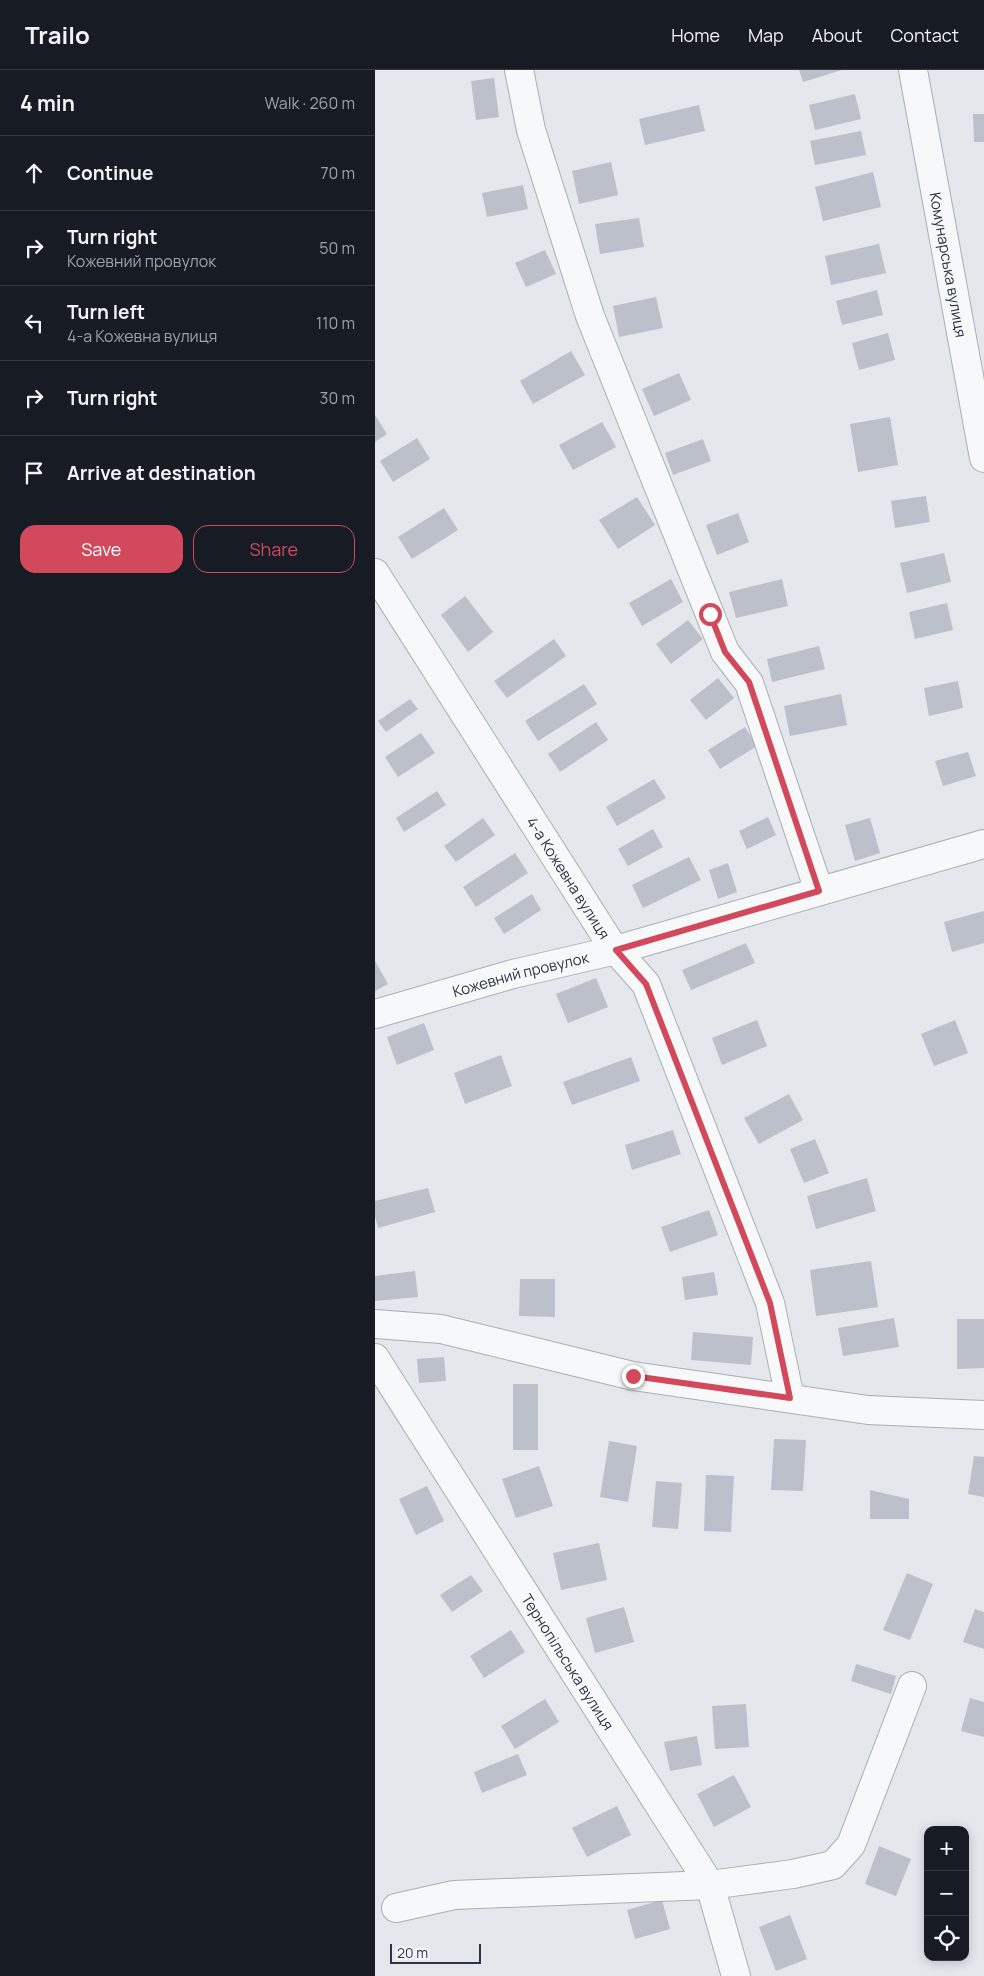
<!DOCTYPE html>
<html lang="en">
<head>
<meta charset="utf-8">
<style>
  :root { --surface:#171b24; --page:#20242c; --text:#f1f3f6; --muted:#9ea1a6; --line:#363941; --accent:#d1495b }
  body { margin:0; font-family:Manrope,sans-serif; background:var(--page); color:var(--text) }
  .controls { position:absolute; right:15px; bottom:15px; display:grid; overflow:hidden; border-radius:10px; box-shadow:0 2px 12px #0003 }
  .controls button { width:45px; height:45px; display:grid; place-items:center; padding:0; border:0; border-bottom:1px solid var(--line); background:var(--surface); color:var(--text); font:25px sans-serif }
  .scale { position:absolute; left:15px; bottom:12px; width:91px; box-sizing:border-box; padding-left:5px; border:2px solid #2b3445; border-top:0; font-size:14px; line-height:18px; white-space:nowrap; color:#2b3445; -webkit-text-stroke:4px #f4f6f9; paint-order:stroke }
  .stop { position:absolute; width:15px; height:15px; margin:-11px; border:4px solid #d1495b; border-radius:50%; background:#fff }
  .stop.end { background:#d1495b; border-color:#fff; box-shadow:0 1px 5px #0008 }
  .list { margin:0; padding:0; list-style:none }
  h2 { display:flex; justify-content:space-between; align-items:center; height:65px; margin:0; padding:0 20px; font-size:21px }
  h2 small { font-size:16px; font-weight:400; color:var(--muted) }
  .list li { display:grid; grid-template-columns:32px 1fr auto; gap:15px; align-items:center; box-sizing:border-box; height:75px; padding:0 20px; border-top:1px solid var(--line) }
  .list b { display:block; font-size:19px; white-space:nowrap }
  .list p { margin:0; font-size:16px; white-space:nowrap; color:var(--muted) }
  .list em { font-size:16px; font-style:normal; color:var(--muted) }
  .actions { display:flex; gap:10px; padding:15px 20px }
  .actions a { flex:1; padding:11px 0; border:1px solid var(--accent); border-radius:15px; text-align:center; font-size:18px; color:var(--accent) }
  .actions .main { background:var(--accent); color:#fff }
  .icon { flex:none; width:28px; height:28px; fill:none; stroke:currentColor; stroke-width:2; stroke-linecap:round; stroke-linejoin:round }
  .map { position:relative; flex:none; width:609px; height:1906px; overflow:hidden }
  header { display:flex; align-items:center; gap:30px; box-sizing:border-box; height:70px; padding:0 25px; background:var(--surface); border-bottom:1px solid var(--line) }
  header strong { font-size:24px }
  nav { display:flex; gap:28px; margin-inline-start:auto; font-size:18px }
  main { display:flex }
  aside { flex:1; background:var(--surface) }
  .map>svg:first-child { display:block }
</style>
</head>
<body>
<header>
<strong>Trailo</strong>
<nav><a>Home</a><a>Map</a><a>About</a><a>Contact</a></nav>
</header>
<main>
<aside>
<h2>4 min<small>Walk · 260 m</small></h2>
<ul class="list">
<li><svg class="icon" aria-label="ahead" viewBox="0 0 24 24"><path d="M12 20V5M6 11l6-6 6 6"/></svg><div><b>Continue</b></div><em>70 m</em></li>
<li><svg class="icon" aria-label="right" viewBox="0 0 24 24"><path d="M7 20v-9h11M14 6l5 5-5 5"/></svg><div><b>Turn right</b><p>Кожевний провулок</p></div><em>50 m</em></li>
<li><svg class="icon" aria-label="left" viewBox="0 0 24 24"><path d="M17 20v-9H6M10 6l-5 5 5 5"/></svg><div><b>Turn left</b><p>4-а Кожевна вулиця</p></div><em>110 m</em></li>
<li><svg class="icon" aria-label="right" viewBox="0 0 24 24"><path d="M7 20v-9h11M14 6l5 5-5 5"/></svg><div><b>Turn right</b></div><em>30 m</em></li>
<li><svg class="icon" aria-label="arrive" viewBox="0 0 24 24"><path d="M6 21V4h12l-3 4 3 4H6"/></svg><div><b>Arrive at destination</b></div></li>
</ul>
<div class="actions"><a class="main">Save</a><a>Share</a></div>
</aside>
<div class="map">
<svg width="609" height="1906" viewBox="0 0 609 1906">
  <rect width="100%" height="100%" fill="#e4e7ec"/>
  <path fill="#bbc0ca" d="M424,0h43l-39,12z
    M119,8l5,39 -23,3 -5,-39z
    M480,24l6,25 -46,11 -6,-25z
    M324,35l6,26 -60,14 -6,-26z
    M598,44h11v28h-10z
    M486,61l5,24 -51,10 -5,-24z
    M236,92l7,33 -39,9 -7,-33z
    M498,102l8,35 -58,14 -8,-34z
    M148,115l5,24 -41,8 -5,-24z
    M264,148l5,29 -44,7 -5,-30z
    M504,174l7,29 -55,12 -6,-29z
    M170,180l11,24 -30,13 -11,-24z
    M502,220l6,25 -41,10 -6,-24z
    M281,227l7,31 -44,9 -6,-31z
    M513,263l7,27 -36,10 -7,-27z
    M196,281l14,24 -52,29 -13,-23z
    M304,303l12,27 -37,16 -12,-27z
    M0,345l12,19 -12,8z
    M515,347l8,48 -40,7 -8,-48z
    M227,352l14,25 -43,23 -14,-25z
    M42,368l13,21 -37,23 -13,-21z
    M328,369l8,22 -38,14 -8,-22z
    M551,426l4,26 -35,6 -4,-27z
    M262,427l18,28 -37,24 -19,-29z
    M69,438l14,22 -46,29 -14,-22z
    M363,443l11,29 -32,13 -11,-30z
    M569,483l7,29 -44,11 -7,-30z
    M296,509l12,23 -41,24 -13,-23z
    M407,509l6,27 -52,12 -7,-26z
    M90,526l28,36 -25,20 -27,-37z
    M572,533l6,27 -38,9 -6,-27z
    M313,550l15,19 -32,25 -15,-20z
    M179,569l12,17 -59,42 -13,-17z
    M444,576l6,23 -53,13 -5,-23z
    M343,608l16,20 -28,22 -16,-20z
    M583,611l5,27 -34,8 -5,-28z
    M209,614l13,20 -59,37 -13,-20z
    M466,624l6,31 -57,11 -6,-30z
    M35,629l8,10 -32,23 -8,-11z
    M221,652l12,18 -48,32 -12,-18z
    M370,657l12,19 -37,23 -12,-19z
    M46,663l14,20 -37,24 -13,-20z
    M593,682l8,24 -33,10 -8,-25z
    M279,709l12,19 -49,28 -11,-19z
    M62,721l9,14 -42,27 -8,-14z
    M393,747l8,18 -29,14 -8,-18z
    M108,748l12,17 -39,27 -12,-16z
    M495,748l10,35 -25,8 -10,-36z
    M278,759l10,18 -35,19 -10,-17z
    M140,783l13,20 -52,34 -13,-20z
    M314,787l12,23 -58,28 -11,-23z
    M353,793l9,29 -19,7 -9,-29z
    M157,824l9,16 -37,24 -10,-16z
    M609,841v32l-32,9 -8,-30z
    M371,873l9,20 -64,27 -9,-20z
    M0,891l13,23 -13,7z
    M221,908l12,29 -40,16 -12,-29z
    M382,950l10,26 -45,19 -10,-27z
    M580,950l13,33 -34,13 -13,-32z
    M49,953l10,27 -37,15 -10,-28z
    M126,985l11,31 -47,18 -11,-31z
    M256,987l9,24 -68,24 -9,-23z
    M414,1024l14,26 -44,24 -15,-26z
    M298,1060l8,24 -49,16 -7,-25z
    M440,1069l14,34 -25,10 -14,-34z
    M492,1108l9,33 -60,18 -9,-33z
    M53,1118l7,24 -57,16 -3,-12v-15z
    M334,1140l9,25 -48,17 -9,-25z
    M496,1191l7,46 -62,9 -6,-46z
    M40,1201l3,26 -43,4v-25z
    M339,1202l4,23 -33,5 -3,-23z
    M145,1209h35v38l-36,-1z
    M519,1248l5,29 -56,9 -5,-28z
    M582,1249h27v49l-27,1z
    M318,1262l60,5 -2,28 -60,-5z
    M69,1287l2,24 -27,2 -2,-24z
    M138,1314h25v66h-25z
    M399,1369l32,1 -3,51 -32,-1z
    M234,1371l28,5 -9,56 -28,-5z
    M599,1386l10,1v40l-16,-3z
    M164,1396l14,40 -37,12 -14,-39z
    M331,1405l28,1 -3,56 -27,-1z
    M281,1411l26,2 -4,46 -26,-2z
    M52,1416l17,35 -28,14 -17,-36z
    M495,1420l39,9v20h-39z
    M224,1473l8,37 -46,10 -8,-37z
    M532,1503l26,11 -23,56 -27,-10z
    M96,1505l12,16 -31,21 -12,-17z
    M249,1537l10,35 -39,11 -9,-35z
    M600,1539l9,3v37l-21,-7z
    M136,1560l14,22 -41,26 -14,-22z
    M481,1594l40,12 -5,18 -40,-13z
    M595,1628l14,4v35l-23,-6z
    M170,1629l14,23 -44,27 -14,-23z
    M371,1634l3,43 -34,2 -3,-43z
    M322,1666l5,29 -32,6 -6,-29z
    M143,1684l9,21 -45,18 -8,-21z
    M359,1705l17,32 -37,20 -17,-33z
    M242,1736l14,29 -44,22 -15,-29z
    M504,1776l32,13 -15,37 -31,-12z
    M287,1830l8,29 -35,10 -8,-29z
    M415,1845l17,44 -31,12 -17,-44z"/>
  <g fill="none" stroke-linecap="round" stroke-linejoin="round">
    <defs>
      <g id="minor">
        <path d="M144,0l12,60 59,186 135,336 24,31 70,208"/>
        <path id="s1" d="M538,0l71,388"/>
        <path id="s2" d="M0,503l237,373 34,38 124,319 20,95"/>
        <path id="s3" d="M0,944l138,-40 103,-24 368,-106"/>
        <path d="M0,1254l66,5 192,47 235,34 116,5"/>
        <path id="s4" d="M0,1288l335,527 26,91"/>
        <path d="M21,1838l58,-13 256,-10 83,-11 40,-9 18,-20 61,-159"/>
      </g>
    </defs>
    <use href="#minor" stroke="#a9aeb7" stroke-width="30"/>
    <use href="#minor" stroke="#f7f8fa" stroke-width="28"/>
  </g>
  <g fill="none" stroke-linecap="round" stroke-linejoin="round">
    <path stroke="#d1495b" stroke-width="6" d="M258,1306l157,22 -20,-95 -124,-319 -30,-34 203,-59 -70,-209 -24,-30 -15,-38"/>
  </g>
  <g text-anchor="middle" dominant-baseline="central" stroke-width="4" stroke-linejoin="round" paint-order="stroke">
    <g font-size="15" fill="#2b3445" stroke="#f4f6f9">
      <text stroke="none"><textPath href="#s1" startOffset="198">Комунарська вулиця</textPath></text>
      <text stroke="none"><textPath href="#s2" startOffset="361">4-а Кожевна вулиця</textPath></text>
      <text stroke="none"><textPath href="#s3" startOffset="151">Кожевний провулок</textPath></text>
      <text stroke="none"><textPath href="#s4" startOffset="360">Тернопільська вулиця</textPath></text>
    </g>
  </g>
</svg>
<div class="controls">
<button>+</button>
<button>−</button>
<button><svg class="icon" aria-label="locate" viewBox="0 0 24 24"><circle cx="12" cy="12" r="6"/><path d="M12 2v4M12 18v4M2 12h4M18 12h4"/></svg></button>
</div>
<div class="scale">20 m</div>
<div class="stop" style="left:335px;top:544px"></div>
<div class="stop end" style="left:258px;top:1306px"></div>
</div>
</main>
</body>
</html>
